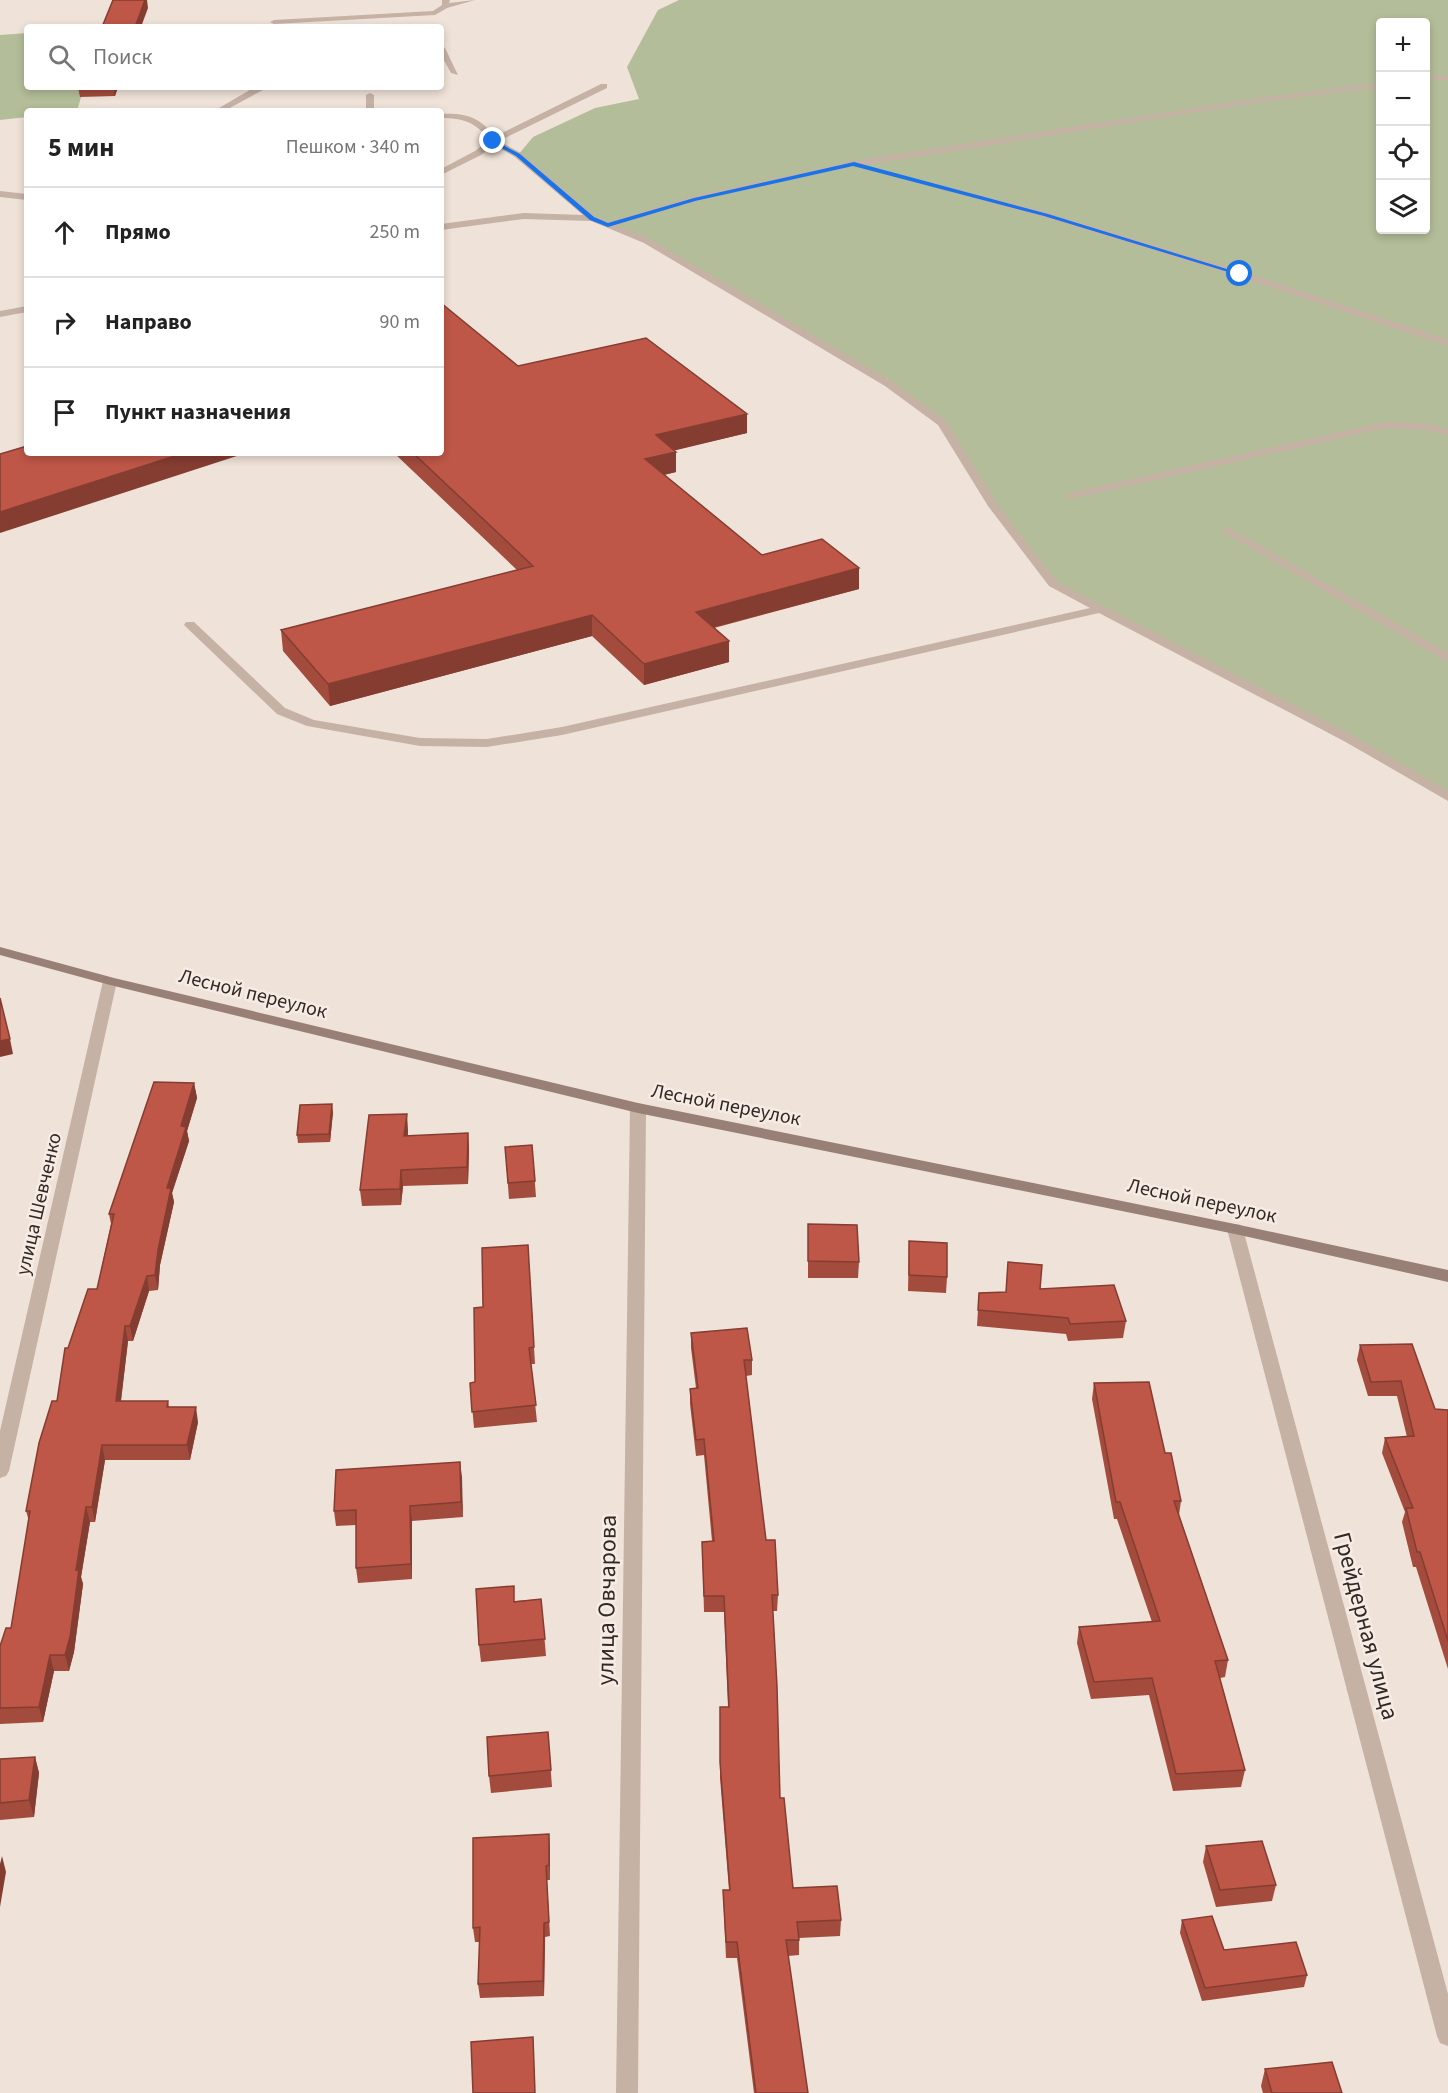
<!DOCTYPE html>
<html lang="ru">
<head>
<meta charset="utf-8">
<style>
  :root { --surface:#fff; --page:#f6f6f6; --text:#222; --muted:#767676; --line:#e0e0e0 }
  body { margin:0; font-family:"Source Sans 3",sans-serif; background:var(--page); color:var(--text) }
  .controls { position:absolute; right:18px; top:18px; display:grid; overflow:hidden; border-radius:6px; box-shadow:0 3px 9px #0003 }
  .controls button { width:54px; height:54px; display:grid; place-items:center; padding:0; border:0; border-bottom:2px solid var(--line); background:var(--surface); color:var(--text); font:30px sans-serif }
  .stop { position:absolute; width:18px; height:18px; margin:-14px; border:4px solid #1a73e8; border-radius:50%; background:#fff }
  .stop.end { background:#1a73e8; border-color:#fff; box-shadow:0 2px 6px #0008 }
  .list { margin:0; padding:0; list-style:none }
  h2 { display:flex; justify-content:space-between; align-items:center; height:78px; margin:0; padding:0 24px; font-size:26px }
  h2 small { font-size:20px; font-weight:400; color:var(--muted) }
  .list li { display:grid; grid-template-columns:39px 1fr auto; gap:18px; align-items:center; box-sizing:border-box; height:90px; padding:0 24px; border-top:2px solid var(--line) }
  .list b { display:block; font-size:22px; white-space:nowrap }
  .list em { font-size:20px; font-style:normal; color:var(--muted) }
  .icon { flex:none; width:33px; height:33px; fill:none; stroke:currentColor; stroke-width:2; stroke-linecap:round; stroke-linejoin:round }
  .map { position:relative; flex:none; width:1448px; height:2093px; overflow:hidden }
  .search { position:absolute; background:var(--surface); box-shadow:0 3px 9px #0003; left:24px; top:24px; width:420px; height:66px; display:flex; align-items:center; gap:15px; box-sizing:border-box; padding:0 21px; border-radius:6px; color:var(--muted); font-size:22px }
  .panel { position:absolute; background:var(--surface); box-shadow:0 3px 9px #0003; left:24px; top:108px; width:420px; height:348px; border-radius:6px }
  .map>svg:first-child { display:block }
</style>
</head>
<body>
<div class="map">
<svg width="1448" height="2093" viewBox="0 0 1448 2093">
  <rect width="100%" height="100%" fill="#efe2d8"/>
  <path fill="#b4bd99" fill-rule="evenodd" d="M679,0h769v797l-395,-213 -60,-78 -51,-83 -53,-39 -242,-143 -55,-23 -74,-63 15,-18 62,-29 44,-9 -12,-32 31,-57zM1380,22h46v208h-46z
    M27,33v54h57l-7,24h-50v6l-27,3v-85z"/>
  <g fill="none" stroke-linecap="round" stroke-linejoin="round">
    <path fill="#c6b1a5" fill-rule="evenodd" d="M442,0h8l-1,3 26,-3 -28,8 -12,7 -161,9 -4,-2 4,-2 159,-9 9,-6z
      M441,46l4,2 13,27 -7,-2 -10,-18z
      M1448,76v4l-22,1v-4z
      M1380,83v4l-120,15 -396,63 185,48 194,59 205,68v6l-211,-70 -194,-59 -188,-51 -159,35 -79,24 33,14 243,143 53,39 52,84 59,77 295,153 96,56v10l-104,-60 -245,-128 -537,122 -75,12 -67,-1 -113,-20 -30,-12 -93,-89 2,-3h8l91,86 29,12 106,18 67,1 75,-12 528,-119 -41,-22 -61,-80 -50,-81 -53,-39 -241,-143 -53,-22 -67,-2 -83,11v-6l83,-11 59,2 -68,-58 -21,-12 -13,10 -40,20v-6l34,-18 14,-11c-13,-18 -26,-22 -48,-22v-4c24,-1 40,3 53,23l107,-53h6v4l-108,53 22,12 74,63 14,6 85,-26 159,-35 407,-63z
      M255,87h8v3l-37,20 -7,-2z
      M370,93l4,2v16h-8v-16z
      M0,191l27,3v6l-27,-3z
      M27,306v6l-27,5v-6z
      M1385,422l42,2 21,5v6l-21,-5 -42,-2 -315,71 -5,-3 5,-3z
      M1227,527l221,126v9l-225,-130v-4z"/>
    <path fill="#c6b1a5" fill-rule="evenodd" d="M110,977l7,4 -108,490 -3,5 -6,2v-47l103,-450z
      M638,1103l8,5 -8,985h-22l14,-985z
      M1235,1224l6,1 2,4 205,765v52l-8,-3 -3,-7 -210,-807 2,-4z"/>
    <path fill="#998077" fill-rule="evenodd" d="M0,947l114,31 524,125 597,121 213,46v12l-213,-48 -597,-121 -528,-128 -110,-30z"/>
  </g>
  <path fill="#a34b3d" d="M78,87h40l-3,9 -35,1z
    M518,366l229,67 -73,17 2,2v20l-12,3 98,80 97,34 -145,39 15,13v21l-85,23 -52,-49 -262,70 -47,-55 -2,-21 236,-60 -123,-117h47z
    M194,1083l3,15 -10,33 2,10 -17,52 2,9 -14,63 -2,25 -9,1 -16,50h-5l-7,60h47l1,6 29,15 -8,38h-85l-10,62h-5l-9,55 2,7 -9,68 -5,19h-15l-11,51 -43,2v-78l11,-18 18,-107 -3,-10 31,-110 11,-53 29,-59 14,-65 -2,-10z
    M333,1112l-3,30 -32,1 -1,-8z
    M408,1130v6l60,-3 1,17 -1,34 -65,2 -2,19 -39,1 -2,-16z
    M532,1145l4,52 -27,2 -4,-52z
    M808,1224l51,38 -1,16h-50z
    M909,1241l38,36 -1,16 -38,-2z
    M528,1245l7,119h-4l6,58 -63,6 -4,-45 5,-1 8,-75z
    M1008,1262l32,27 86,32 -3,17 -55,3 -2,-7 -89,-8 2,-33 27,-1z
    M691,1333l61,27v15l-6,1 20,164 12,55 -1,16h-4l7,187 13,90 48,32 -1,16 -41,2v17l-11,1 20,137h-54l-17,-135h-11l-3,-68h6l-9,-112v-71h8l-4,-95h-20l-2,-70 10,-1 -8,-86 -8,1 -6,-52v-15l6,-1 -5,-40z
    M1360,1345l75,64 13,1v259l-32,-102h-3l-11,-45 3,-10 -23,-59 3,-15 22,-1 -10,-41h-29l-11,-36z
    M1094,1383l71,70 16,48 -2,14 49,145 -3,17 -5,1 25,92 -4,17 -68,4 -24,-96 -58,4 -14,-56 2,-16 73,-5 -35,-103h-3l-22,-120z
    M460,1462l3,55 -51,4v58l-54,4 -2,-15v-43l-20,1 -2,-15z
    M541,1599l5,57 -65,6 -2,-17 36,-44z
    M548,1732l4,55 -61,6 -2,-17z
    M35,1757l4,16 -5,44 -34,3v-61z
    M549,1834l1,46h-3l3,56 -5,1 -1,59 -64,2 -2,-14 2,-42h-5l-2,-14z
    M1206,1846l70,39 -4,16 -56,6 -13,-45z
    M1182,1920l42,30 83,25 -3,12 -102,14 -22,-68z
    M1265,2069l77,24h-79l-2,-7z"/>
  <path fill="#853d32" d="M145,0h2l1,8 -7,19h-6z
    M114,87h4l-3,9z
    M747,414v19l-91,22v-20z
    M676,452v20l-30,7 -1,-20z
    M184,453h62l-246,80v-21z
    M859,568v21l-163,43v-20z
    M592,615v21l-262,70 -2,-22z
    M729,641v21l-85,23v-21z
    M10,1039l3,15 -13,3v-16z
    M194,1083l3,15 -10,33 2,10 -17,52 2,9 -14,63 -2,25 -3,-15 3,-25 9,-62 14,-62z
    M332,1104l1,8 -3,30 -1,-8z
    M407,1114l1,16 -2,22 -2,-16z
    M468,1133l1,17 -1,34 -1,-17z
    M401,1170l2,16 -2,19 -1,-16z
    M147,1276l2,15 -16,50 -3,-15z
    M125,1326l3,15 -9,75 -3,-15z
    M196,1407l2,15 -8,38 -3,-15z
    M102,1445l3,15 -10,62 -3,-15z
    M460,1462l2,15 1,40 -2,-15z
    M410,1506l2,15v58l-1,-15z
    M86,1507l4,15 -9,55 2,7 -9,68 -5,19 -4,-16 11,-85z
    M50,1655l4,16 -11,51 -4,-15z
    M35,1757l4,16 -5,44 -5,-17z
    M549,1834l1,14v32l-1,-15z
    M2,1856l4,16 -6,35v-43z
    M544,1923l1,14 -1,59 -1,-15z"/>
  <path fill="#be5747" stroke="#853d32" stroke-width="1.5" d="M113,0h32l-10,27h-33z
    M441,303l77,63 128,-28 101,76 -91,21 20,17 -31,7 117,96 60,-16 37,29 -163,44 33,29 -85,23 -52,-49 -264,69 -47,-54 252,-64 -120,-113h28z
    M27,446v7h157l-184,59v-58z
    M0,998l10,41 -10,2z
    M154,1082l40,1 -13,43 5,1 -19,61h4l-13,62 -3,25 -8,1 -17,50h-5l-9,75h52l-1,6h29l-9,38h-85l-10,62h-6l-10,63 3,-1 -9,68 -5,18h-15l-11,52 -39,1v-62l6,-18h5l19,-117h-4l13,-68 13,-42h5l8,-53h3l20,-59h9l17,-75h-5z
    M332,1104l-3,30 -32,1 3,-30z
    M407,1114l-3,22 64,-3 -1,34 -66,3 -1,19 -40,1 9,-75z
    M532,1145l3,36 -27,2 -3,-36z
    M808,1224l49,1 2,37 -51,-1z
    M909,1241l38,2v34l-38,-2z
    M528,1245l6,102 -5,1 7,57 -64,7 -2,-29 5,-1 -1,-74 9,-1 -1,-59z
    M1008,1262l34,3 -2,24 74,-4 12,36 -56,3 -2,-6 -90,-8 1,-17 27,-1z
    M747,1328l5,32h-8l22,180h9l3,55h-6l5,91 3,112h4l9,90 44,-2 4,34 -44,2 2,18h-13l22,153h-52l-19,-151h-11l-3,-52h7l-10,-128v-55h9l-5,-111h-20l-2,-54 12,-1 -10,-102 -8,1 -6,-51 8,-1 -7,-55z
    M1412,1344l23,65 13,1v231l-28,-89h-3l-11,-44h7l-28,-70 29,-2 -13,-55 -30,1 -11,-37z
    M1149,1382l16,71h6l10,48h-7l54,159 -13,1 30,109 -69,4 -24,-96 -58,4 -15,-55 81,-6 -40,-119h-4l-22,-119z
    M460,1462l1,40 -51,4 1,58 -55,4v-58l-22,1 2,-41z
    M514,1586v16l27,-3 4,40 -66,6 -3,-56z
    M548,1732l3,38 -62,6 -2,-39z
    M35,1757l-6,43 -29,3v-44z
    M549,1834v31l-3,1 3,56 -5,1 -1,58 -65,3 2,-57 -7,1v-90z
    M1262,1841l14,44 -56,5 -14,-44z
    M1212,1916l12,34 72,-8 11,33 -102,13 -23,-68z
    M533,2037l2,56h-62l-2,-51z
    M1332,2062l10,31h-70l-7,-24z"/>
  <path fill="#1a73e8" d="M493,140l27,14 74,63 14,6 86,-25 160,-36 194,52 195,60 -5,1 -194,-59 -191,-50 -158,35 -87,26 -18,-7 -74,-64 -25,-14z"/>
  <g text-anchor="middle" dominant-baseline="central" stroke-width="5" stroke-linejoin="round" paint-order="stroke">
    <g font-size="20" fill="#322826" stroke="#f7ece4">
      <text transform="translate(253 994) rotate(14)">Лесной переулок</text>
      <text transform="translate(726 1105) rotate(11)">Лесной переулок</text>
      <text transform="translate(1202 1201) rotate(12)">Лесной переулок</text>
      <text transform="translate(39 1204) rotate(-77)">улица Шевченко</text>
    </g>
    <g font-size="24" fill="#322826" stroke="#f7ece4">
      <text transform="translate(607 1600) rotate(-89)">улица Овчарова</text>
      <text transform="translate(1366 1626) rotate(75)">Грейдерная улица</text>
    </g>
  </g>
</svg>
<div class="controls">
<button>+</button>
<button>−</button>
<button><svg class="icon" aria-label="locate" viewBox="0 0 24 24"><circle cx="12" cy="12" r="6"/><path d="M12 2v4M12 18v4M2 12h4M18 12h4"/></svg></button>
<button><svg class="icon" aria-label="layers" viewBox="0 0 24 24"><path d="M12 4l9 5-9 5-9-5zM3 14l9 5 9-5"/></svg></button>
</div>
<div class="stop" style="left:1240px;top:274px"></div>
<div class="stop end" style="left:493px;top:141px"></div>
<div class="search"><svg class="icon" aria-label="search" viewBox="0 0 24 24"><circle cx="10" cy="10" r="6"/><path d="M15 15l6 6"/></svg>Поиск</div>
<section class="panel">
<h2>5 мин<small>Пешком · 340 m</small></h2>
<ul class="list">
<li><svg class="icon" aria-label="ahead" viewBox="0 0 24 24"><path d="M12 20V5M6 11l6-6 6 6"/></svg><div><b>Прямо</b></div><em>250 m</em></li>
<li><svg class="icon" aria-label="right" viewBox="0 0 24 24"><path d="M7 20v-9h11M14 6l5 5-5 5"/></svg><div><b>Направо</b></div><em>90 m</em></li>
<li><svg class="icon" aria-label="arrive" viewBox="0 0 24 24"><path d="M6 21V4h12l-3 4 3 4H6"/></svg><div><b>Пункт назначения</b></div></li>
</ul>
</section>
</div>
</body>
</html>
